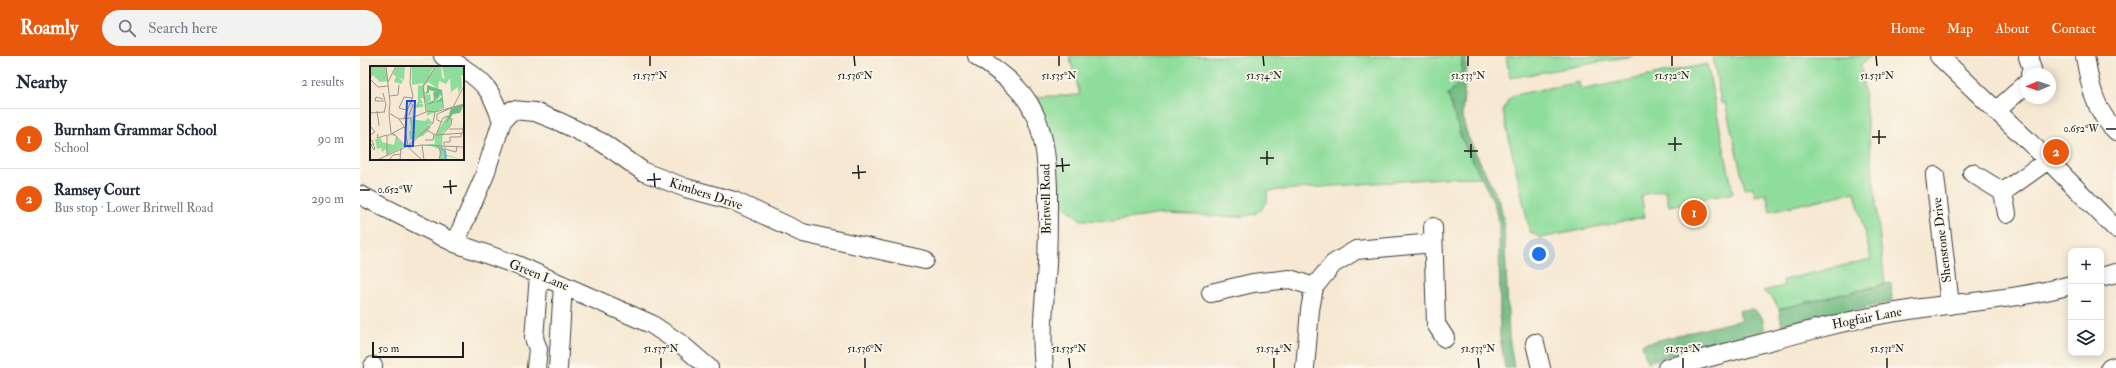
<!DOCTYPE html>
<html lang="en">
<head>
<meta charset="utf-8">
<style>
  :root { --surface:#fff; --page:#f2f2f3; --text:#1f2937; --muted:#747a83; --line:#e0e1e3; --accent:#ea580c }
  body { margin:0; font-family:"IM FELL Double Pica",serif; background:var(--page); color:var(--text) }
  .controls { position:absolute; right:12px; bottom:12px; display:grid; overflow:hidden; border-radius:8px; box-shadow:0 2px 10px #0003 }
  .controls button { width:36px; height:36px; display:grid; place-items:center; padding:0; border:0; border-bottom:1px solid var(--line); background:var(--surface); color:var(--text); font:20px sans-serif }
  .compass { position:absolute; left:1660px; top:12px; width:36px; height:36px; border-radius:50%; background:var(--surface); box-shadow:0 2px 10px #0003; rotate:268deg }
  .scale { position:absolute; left:12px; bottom:10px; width:92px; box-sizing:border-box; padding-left:4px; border:2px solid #1c1c1c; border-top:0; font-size:11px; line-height:14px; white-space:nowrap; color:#1c1c1c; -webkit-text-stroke:3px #fbf7ec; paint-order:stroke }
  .you { position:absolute; left:1179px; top:198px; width:14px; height:14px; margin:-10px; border:3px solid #fff; border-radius:50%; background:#1a73e8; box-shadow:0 0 0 6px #1a73e833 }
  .badge { display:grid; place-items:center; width:26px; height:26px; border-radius:50%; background:var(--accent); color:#fff; font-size:13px; font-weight:700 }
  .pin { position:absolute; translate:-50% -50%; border:2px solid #fff; box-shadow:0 1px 4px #0006 }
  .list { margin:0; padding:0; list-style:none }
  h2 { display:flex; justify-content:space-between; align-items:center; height:52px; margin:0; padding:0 16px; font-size:17px }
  h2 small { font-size:13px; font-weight:400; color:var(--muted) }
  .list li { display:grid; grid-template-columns:26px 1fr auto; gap:12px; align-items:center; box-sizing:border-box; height:60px; padding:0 16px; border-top:1px solid var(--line) }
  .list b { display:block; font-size:15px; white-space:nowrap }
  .list p { margin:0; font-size:13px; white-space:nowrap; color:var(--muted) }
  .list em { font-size:13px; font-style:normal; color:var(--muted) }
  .icon { flex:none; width:22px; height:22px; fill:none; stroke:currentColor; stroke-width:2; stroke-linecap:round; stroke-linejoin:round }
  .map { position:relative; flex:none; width:1756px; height:312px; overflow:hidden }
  header { display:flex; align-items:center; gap:24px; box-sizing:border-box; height:56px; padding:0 20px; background:var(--accent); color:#fff }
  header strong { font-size:19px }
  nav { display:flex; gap:22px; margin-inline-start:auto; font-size:14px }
  .search { width:280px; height:36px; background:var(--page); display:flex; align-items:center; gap:10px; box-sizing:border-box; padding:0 14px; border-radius:22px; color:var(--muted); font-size:15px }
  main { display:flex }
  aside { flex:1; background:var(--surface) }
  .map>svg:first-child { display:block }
</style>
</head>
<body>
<header>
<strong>Roamly</strong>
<div class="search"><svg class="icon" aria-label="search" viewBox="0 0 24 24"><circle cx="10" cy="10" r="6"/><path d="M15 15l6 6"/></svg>Search here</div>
<nav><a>Home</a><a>Map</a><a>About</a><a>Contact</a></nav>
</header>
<main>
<aside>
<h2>Nearby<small>2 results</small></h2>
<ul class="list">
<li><span class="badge">1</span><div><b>Burnham Grammar School</b><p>School</p></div><em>90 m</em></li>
<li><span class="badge">2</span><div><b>Ramsey Court</b><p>Bus stop · Lower Britwell Road</p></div><em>290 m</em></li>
</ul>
</aside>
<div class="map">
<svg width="1756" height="312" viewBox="0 0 1756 312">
  <rect width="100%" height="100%" fill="#fbf7ec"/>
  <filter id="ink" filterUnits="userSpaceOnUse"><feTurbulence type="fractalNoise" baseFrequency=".025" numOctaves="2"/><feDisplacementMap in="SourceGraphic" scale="8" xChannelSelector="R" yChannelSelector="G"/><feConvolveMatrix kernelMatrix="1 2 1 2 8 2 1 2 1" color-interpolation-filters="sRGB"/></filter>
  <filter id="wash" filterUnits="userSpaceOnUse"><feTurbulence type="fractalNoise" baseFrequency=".012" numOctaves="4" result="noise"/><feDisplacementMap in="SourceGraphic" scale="16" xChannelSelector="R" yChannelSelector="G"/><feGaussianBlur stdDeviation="0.9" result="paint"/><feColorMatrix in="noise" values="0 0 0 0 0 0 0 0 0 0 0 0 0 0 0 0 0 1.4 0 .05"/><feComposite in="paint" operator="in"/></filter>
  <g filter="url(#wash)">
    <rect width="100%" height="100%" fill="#f6e8d2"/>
    <path fill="#8fdd9b" stroke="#567c5c" d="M709,0h393l-1,25 -13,13 13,43 20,40 -39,1 -174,13 -1,10 -5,8 -8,5 -16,3 -77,-3 -48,7 -32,-1 -17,-14 -35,-109 51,-2z
      M1146,0h127l-123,22z
      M1353,0h158l-10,8 24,220 -106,25 -7,-12 -9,-6 21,-5 -1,-6 88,-21 -16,-67 -85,19 -4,-17 -11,2 -2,-9 -8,2 -20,-86h-4z
      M1347,8l26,129 -64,13 -4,-16 -24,5 4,22 -104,21 -11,-6 -27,-120 5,-12 6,-5 65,-13 2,8z"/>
    <path fill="#73bc83" stroke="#486c50" d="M1102,0h5l-5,61 6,20 32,66 4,20 5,113 5,32h-9l-5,-32 -1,-112 -5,-21 -33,-66 -13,-43 13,-13z
      M1531,227l1,19 -110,25 -3,-18z
      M1393,253l9,8 3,14 -118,31 -5,-18 99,-24 -2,-10z"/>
  </g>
  <g filter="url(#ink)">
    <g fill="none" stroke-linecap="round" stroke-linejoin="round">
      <defs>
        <path id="minor" d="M83,0l19,11
          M617,0c21,15 45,31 56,55 12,23 14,52 15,77 0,26 0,51 -1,76 -2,35 -7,70 -3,104
          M1579,0l109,104 68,69
          M1670,0l-2,1 4,12 -2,5
          M1725,0c5,29 9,54 31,75
          M103,12c25,17 29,25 39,53
          M1636,55l30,-27
          M1612,117l31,19 4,22
          M1575,120l15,129
          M1643,136l45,-32
          M0,139l95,48 62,22 134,59 30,20 28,24
          M1073,171l3,97 9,14
          M95,187l29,-66 18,-56 10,-11 23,2 25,10 43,21 41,29 42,16 48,13 69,32 122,27
          M1741,221l15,-4
          M851,237l42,-10 37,-4 24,8
          M1175,287l6,25
          M13,312v-2
          M176,312l2,-19 -4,-11 5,-63
          M198,312l5,-83
          M945,312l5,-58 4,-23 19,-23 23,-14 77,-7
          M1307,312c75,-18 148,-42 224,-55 60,-11 121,-12 180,-28
          M1750,312l6,-2"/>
      </defs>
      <use href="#minor" stroke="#3d3b37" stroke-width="20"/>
      <use href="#minor" stroke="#fff" stroke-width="18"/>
    </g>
  </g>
  <path fill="none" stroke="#1c1c1c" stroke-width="1.5" d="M290,0v10M494,0l1,10M699,0v10M903,0l1,10M1108,0v10M1312,0v10M1516,0l1,10M1746,73h10M1519,74v14M1315,81v14M1512,81h14M1111,88v14M1308,88h14M907,95v14M1104,95h14M702,102l1,14M900,102h14M498,109l1,14M696,110l14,-1M294,117l1,14M492,117l14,-1M90,124l1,14M287,124l14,-1M83,131l14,-1M0,134h10M301,302v10M505,302v10M709,302l1,10M914,302v10M1118,302l1,10M1323,302v10M1527,302v10"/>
  <g text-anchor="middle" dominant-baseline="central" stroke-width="3.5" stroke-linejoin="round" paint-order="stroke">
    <g font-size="13" fill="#1c1c1c" stroke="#fbf7ec">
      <text transform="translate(346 138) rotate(18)">Kimbers Drive</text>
      <text transform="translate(686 143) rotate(-91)">Britwell Road</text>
      <text transform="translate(1582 184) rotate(-97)">Shenstone Drive</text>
      <text transform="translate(179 219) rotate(22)">Green Lane</text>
      <text transform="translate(1507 262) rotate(-11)">Hogfair Lane</text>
    </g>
  </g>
  <g transform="translate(10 10)">
    <rect width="94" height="94" fill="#f6e8d2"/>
    <path d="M0,0h16l2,15 -8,1 -7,-7 -3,4zM26,0h9l-1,14 -6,-3 5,4 -2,3 -7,-2 2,-6 -3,-1zM42,0h23l-7,10 8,-9h5l1,10 3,2 -3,-12 22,-1v10l-3,-1 1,12 -4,6v-6l-7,5 -1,-14 -4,6 -7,-3 -1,8 -10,-7 -4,3 1,10 5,-1 1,6 -5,4 -3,-6h-3l3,5h-5l5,1v3l-9,1 4,-6v-17l4,1 1,-3 -11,2zM65,27l7,1 -5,6 5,1 1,7 -16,8 -1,-12 8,-1v-7l4,2 -4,-3zM77,50l5,3 -3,8 -6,5 -1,13 5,10 17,5 -18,-4v4h-6l-1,-11 -13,-5h9l-1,-7zM58,52l5,5 -5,2 3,2 -2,3 -6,6 -15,4 2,-1 -1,-8 7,-1h-5l-1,-11 15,2zM23,67l4,3 1,4 7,6 -18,9 -1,-6 -4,3 -1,-4 -4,1 -2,-10 6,-1 1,4 12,3 2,-9 -6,-1z" fill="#8fdd9b"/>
    <path d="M57,19l15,5 2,18 -3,1 2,-1 -1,-7 -6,1 6,-5 -2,-4 -3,6 -3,-3 2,4 -3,1 3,1 -5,2h3h-8l8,-4 -1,-8h4l-8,-2v3l-5,1 3,-3zM94,38l-4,9 -7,1 -7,10 5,-16z" fill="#73bc83"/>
    <path fill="none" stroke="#70abe1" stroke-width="2" d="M70,82l5,3 1,9"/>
    <path fill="none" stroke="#9f9689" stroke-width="1" d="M16,0l4,36 -1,11M0,13l8,8 10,-1M18,16l8,-16M13,27l3,12 -2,7M20,30l8,-1 1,-10M13,33l-7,-2 -1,4h9M83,41l11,-21M36,44l-7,-2 5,-11 9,1M7,45l2,15M56,45l-3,-24 13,-21M65,46l29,-8M0,47l15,-1M19,47l10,6 13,-1 16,-7 7,1M19,48l2,19M39,49l4,-10 -3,-2M34,52l9,-22 -3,-13 1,-17M29,53l6,9 3,19 14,13M72,56l-5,-2v-6l14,-6M79,63h14M56,64l10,5 28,-2M23,67l13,14M93,67l1,-18M8,68l-1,4 10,-3M0,69l5,-3 -5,-6M66,69l7,-17 5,-2 4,3 -1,6 -8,9M55,74h8l1,-6M0,75l2,-1 3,9 -1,1 -3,-5 2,-1M52,79l42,2M52,79l2,15M67,79l4,7 -2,8M74,79v-3h6v-5h11v-4M38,80l25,-23 2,-11M75,80v3l11,3 1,-6M40,81l12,-2M17,89v-19l17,-9M7,94l31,-14M19,94l4,-5 8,-1M30,94l1,-12"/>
    <path fill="#1d4ed8" fill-opacity="0.15" stroke="#1d4ed8" stroke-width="2" d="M37,35h8l-2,45h-8z"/>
    <rect width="94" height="94" fill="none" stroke="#1c1c1c" stroke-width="2"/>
  </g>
  <g font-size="10" text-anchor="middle" fill="#1c1c1c" stroke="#fbf7ec" stroke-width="3.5" stroke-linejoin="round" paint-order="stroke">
    <text x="290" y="23">51.537°N</text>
    <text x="495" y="23">51.536°N</text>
    <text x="699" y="23">51.535°N</text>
    <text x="904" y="23">51.534°N</text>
    <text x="1108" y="23">51.533°N</text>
    <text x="1312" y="23">51.532°N</text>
    <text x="1517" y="23">51.531°N</text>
    <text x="1721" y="76">0.652°W</text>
    <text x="35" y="137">0.652°W</text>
    <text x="301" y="296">51.537°N</text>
    <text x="505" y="296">51.536°N</text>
    <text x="709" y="296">51.535°N</text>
    <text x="914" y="296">51.534°N</text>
    <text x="1118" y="296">51.533°N</text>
    <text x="1323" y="296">51.532°N</text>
    <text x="1527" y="296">51.531°N</text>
  </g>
</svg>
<div class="controls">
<button>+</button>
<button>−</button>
<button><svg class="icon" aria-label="layers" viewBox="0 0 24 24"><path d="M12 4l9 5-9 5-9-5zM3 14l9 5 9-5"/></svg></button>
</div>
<svg class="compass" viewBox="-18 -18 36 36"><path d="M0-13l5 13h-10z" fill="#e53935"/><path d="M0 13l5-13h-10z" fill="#747a83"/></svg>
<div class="scale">50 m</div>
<div class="you"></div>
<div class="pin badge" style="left:1334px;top:157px">1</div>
<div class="pin badge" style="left:1696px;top:96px">2</div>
</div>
</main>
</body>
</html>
